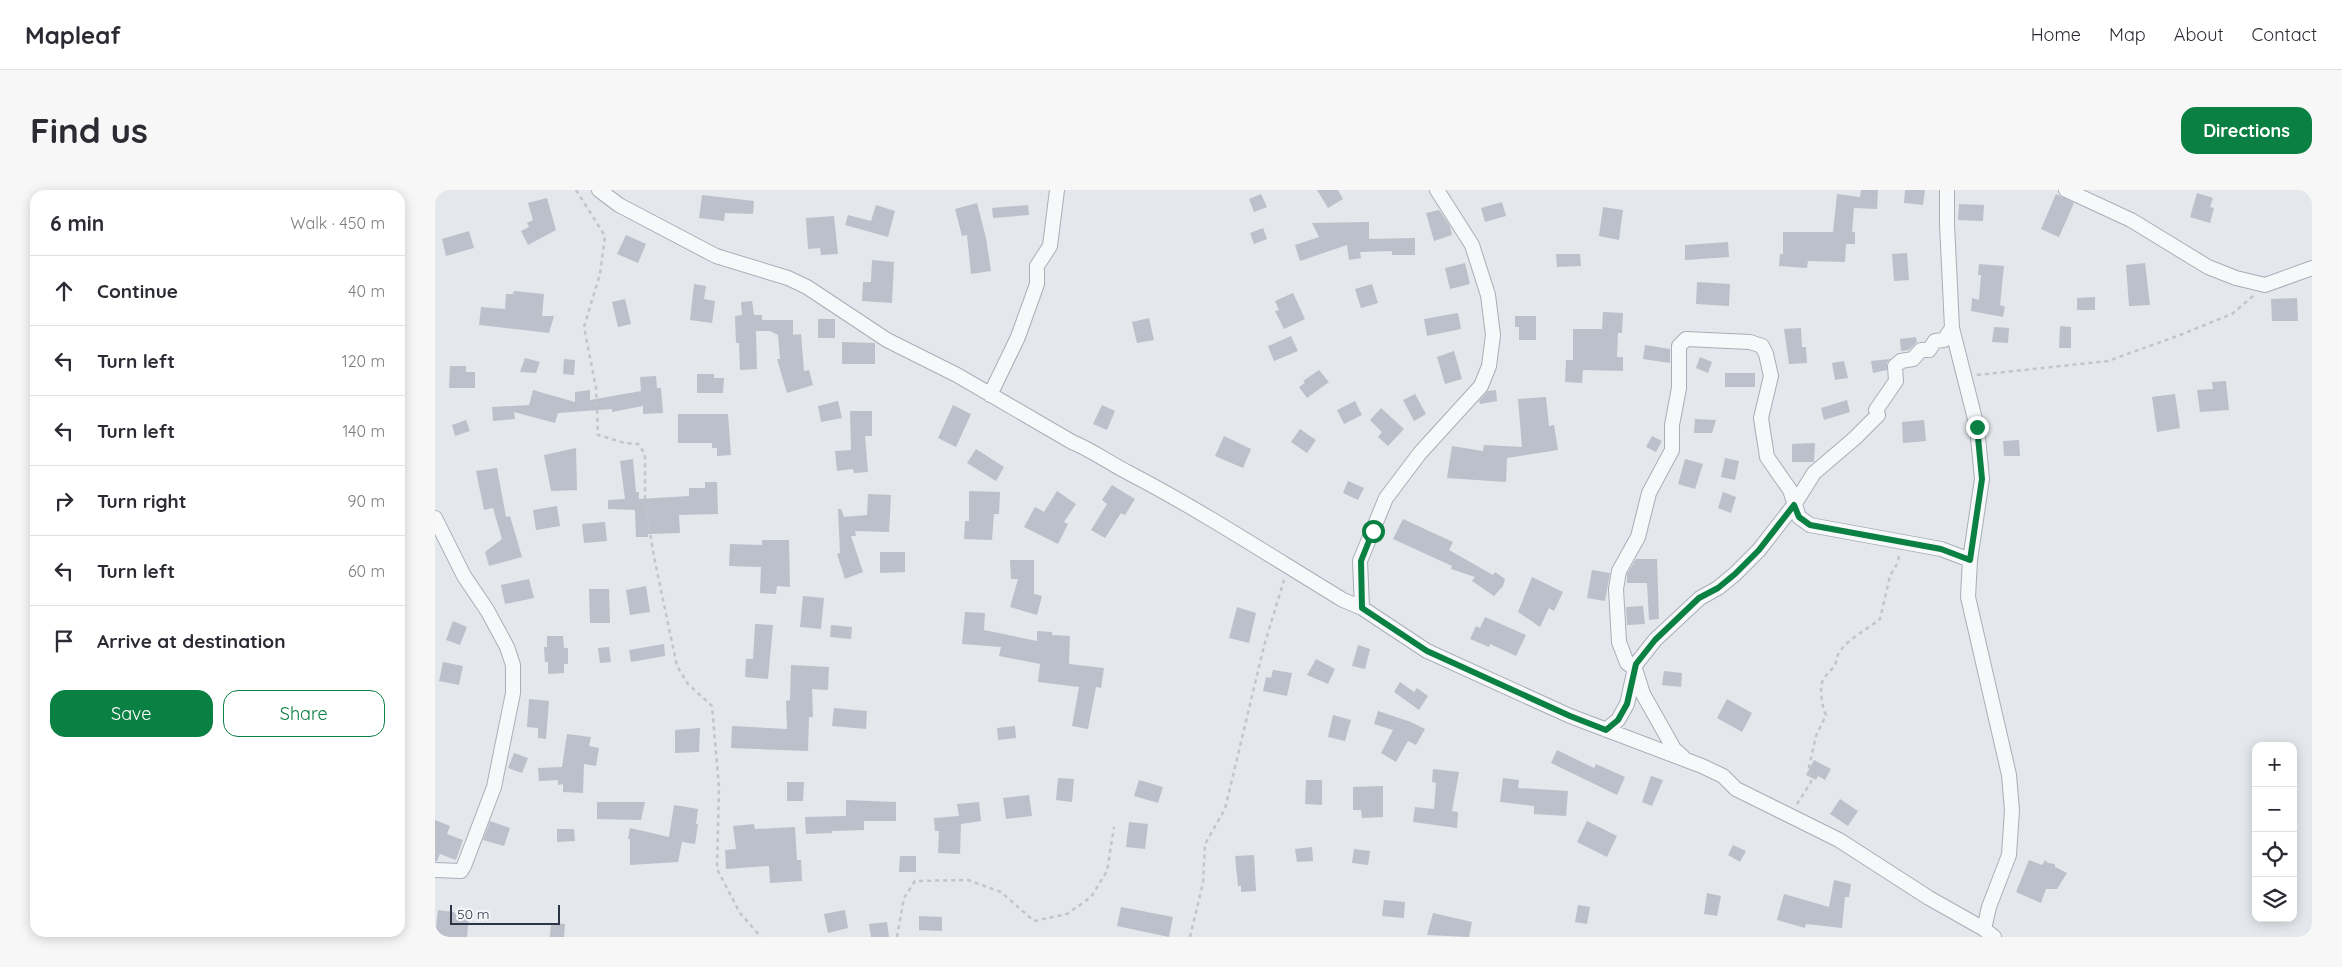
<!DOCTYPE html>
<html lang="en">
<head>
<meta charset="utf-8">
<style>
  :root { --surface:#fff; --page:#f7f7f7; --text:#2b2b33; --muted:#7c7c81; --line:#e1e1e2; --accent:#0b8043 }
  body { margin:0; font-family:Quicksand,sans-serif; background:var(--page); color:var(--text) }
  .controls { position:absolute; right:15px; bottom:15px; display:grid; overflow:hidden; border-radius:10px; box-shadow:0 2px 12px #0003 }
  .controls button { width:45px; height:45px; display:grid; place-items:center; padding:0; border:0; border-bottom:1px solid var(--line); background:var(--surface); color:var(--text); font:25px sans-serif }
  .scale { position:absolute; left:15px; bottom:12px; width:110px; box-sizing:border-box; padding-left:5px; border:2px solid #2b3445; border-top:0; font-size:14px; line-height:18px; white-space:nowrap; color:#2b3445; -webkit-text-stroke:4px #f4f6f9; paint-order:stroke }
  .stop { position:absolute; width:15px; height:15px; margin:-11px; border:4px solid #0b8043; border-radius:50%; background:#fff }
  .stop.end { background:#0b8043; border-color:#fff; box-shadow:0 1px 5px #0008 }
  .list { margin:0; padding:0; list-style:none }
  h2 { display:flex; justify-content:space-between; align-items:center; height:65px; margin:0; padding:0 20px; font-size:21px }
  h2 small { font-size:16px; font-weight:400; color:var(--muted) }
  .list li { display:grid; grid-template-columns:32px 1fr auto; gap:15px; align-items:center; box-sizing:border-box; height:70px; padding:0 20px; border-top:1px solid var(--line) }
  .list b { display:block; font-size:19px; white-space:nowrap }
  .list em { font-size:16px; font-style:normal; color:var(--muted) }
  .actions { display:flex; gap:10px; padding:15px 20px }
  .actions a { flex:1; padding:11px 0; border:1px solid var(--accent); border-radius:15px; text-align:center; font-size:18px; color:var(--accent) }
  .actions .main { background:var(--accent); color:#fff }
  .icon { flex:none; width:28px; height:28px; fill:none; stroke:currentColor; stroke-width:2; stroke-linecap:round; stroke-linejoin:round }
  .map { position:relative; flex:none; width:1877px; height:747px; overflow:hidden; border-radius:15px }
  header { display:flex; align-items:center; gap:30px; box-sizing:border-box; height:70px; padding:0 25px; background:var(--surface); border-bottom:1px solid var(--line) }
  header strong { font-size:24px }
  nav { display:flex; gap:28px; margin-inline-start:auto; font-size:18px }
  .intro { display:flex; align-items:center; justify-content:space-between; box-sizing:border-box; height:120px; padding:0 30px }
  h1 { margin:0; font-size:35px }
  .button { padding:12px 22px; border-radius:15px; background:var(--accent); color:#fff; font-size:18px; font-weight:700 }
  main { display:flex; gap:30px; padding:0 30px }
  aside { flex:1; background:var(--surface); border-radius:15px; box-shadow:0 2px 12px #0003 }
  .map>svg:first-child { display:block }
</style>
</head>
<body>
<header>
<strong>Mapleaf</strong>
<nav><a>Home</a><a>Map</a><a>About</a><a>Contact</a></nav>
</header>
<div class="intro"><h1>Find us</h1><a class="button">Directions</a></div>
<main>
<aside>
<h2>6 min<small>Walk · 450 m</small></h2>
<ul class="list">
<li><svg class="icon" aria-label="ahead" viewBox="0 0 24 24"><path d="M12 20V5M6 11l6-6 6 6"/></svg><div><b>Continue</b></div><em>40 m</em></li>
<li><svg class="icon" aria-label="left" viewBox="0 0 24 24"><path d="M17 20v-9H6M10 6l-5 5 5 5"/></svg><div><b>Turn left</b></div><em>120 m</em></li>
<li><svg class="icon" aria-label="left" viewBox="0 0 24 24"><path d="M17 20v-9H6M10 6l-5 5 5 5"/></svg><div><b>Turn left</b></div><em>140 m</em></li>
<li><svg class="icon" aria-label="right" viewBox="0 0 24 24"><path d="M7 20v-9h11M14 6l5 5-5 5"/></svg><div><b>Turn right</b></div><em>90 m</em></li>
<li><svg class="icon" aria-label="left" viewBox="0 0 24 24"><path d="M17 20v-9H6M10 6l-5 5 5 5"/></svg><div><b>Turn left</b></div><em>60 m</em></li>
<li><svg class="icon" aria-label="arrive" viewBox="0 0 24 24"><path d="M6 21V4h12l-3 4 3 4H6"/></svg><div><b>Arrive at destination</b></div></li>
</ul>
<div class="actions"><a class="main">Save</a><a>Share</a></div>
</aside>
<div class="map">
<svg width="1877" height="747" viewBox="0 0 1877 747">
  <rect width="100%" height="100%" fill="#e4e7ec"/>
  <path fill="#bbc0ca" d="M882,0h21l5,9 -15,9z
    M1426,0h17l-1,19 -23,-1 -2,24h3v12h-9l-1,18 -37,-1 -1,7 -28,-2 1,-12h3v-22h50l4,-38 23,3z
    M1470,0h20l-2,15 -19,-2z
    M1762,3l16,5 -3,9 4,1 -4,15 -20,-6z
    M826,4l6,13 -13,5 -5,-13z
    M1621,4l18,9 -15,34 -18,-8z
    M267,5l52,6 -1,13 -28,-1 -1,8 -25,-3z
    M112,8l9,32 -28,15 -7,-14 8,-4 -2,-4 6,-3 -5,-17z
    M1067,12l4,14 -21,6 -4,-14z
    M542,13l9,35 5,33 -20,3 -4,-39 -5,1 -7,-27z
    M1524,14l25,1 -1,16 -25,-1z
    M441,15l19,6 -7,26 -43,-12 3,-10 23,6z
    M593,15l1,10 -36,3 -1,-10z
    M1168,17l20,3 -4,30 -20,-4z
    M1004,20l11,16 2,9 -18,6 -8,-28z
    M399,26l4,38 -17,1 -1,-7 -12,1 -2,-31z
    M934,32v17l46,-1v17h-23v-4l-32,1 1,6 -12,2 -2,-15 -47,16 -5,-16 24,-8 -7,-14z
    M828,38l4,11 -13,5 -4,-11z
    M34,41l5,17 -28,8 -4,-17z
    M191,45l20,9 -8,19 -21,-9z
    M1293,52l1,15 -44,3v-15z
    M1472,63l2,27 -15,1 -2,-27z
    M1121,64h24l1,12 -24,1z
    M437,70l22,2 -2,41 -30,-2 1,-19h8z
    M1030,73l5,21 -20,5 -5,-21z
    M1710,73l5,42 -21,1 -3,-41z
    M1544,74l25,2 -4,39 5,2 -2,10 -32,-6 1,-13 7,2 2,-25h-3z
    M1262,92l33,2 -1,22 -33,-2z
    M259,94l12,2 -2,13 11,2 -3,22 -22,-3z
    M937,94l6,19 -17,5 -6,-19z
    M79,101l30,3 -2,22h12l-5,17 -70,-8 2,-18 24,2 1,-15h7z
    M858,103l12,26 -21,10 -9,-18 4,-1 -4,-9z
    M1660,107v13h-18v-12z
    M1862,108l1,23h-26l-1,-22z
    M190,109l6,25 -13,3 -6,-25z
    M317,111l2,14h8v5h31v15l8,-1 3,37 5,-1 4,15 -26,8 -10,-34h3l-2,-24 -8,-4h-14l1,38 -17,1 -1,-27h-3l-1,-27 7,-1 -1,-13z
    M1168,122l20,1 -1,20h-4l-1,24h6v14l-40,-1 -1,13 -17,-1 1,-22h7v-31h29z
    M1023,123l3,16 -34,7 -3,-17z
    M1080,126h21v24h-17v-13h-4z
    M714,128l5,22 -17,3 -5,-21z
    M383,129h17v19h-17z
    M1625,136l11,1v21h-12z
    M1559,137l15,1 -1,15 -16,-1z
    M1366,138l1,19h4l1,16 -18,1 -5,-35z
    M856,146l7,15 -24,10 -6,-15z
    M1481,147l1,5 -8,8 -8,1 -1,-12z
    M407,152l33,1v21h-33z
    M1210,155l25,4v14l-27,-4z
    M1019,161l8,28 -17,5 -8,-27z
    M1265,167l12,5 -4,11 -12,-5z
    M90,168l15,4 -4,11 -16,-1z
    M129,169l11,1 -1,15 -11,-1z
    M1455,169l-3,4v7l-14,3 -2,-12z
    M1409,171l4,17 -13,2 -3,-17z
    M15,176h16v6h9v16h-26z
    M884,180l10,12 -22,16 -8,-11 6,-4 -2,-2z
    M1290,183h30v14h-30z
    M262,184h17v4h10l-1,15h-26z
    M221,186l1,12h4l2,25 -20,1v-8l-31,6v-3l-54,4 -3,10 -41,-11 1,7 -22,2 -1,-14 37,-2 4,-15 42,12v-10l15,-2v10l51,-9 -1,-14z
    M1791,191l3,29 -29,2 -3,-22 16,-1 -1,-7z
    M1061,200l1,11 -17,3 -1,-3 9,-10z
    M980,204l11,20 -12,7 -11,-21z
    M1740,204l5,34 -23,4 -5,-35z
    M1111,207l3,29 5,-1 4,25 -51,8 -1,24 -59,-4 5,-32 31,5 1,-6 38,2 -4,-48z
    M1412,210l3,12 -26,8 -3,-12z
    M403,211l4,17 -21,4 -3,-16z
    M920,211l7,14 -18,9 -7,-14z
    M518,215l18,9 -15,33 -18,-9z
    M667,215l13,6 -8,19 -14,-6z
    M946,218l23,21 -16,17 -10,-9 4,-5 -12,-12z
    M415,221h22v25h-7l3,36 -14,1 -1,-4 -16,2 -2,-20 16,-1z
    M243,224h50l3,41 -14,1v-8h-5v-5h-34z
    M1260,229l21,1 -4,13h-18z
    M31,230l4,11 -15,5 -3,-11z
    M1489,230l2,21 -23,2 -1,-21z
    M865,239l16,11 -9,13 -16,-11z
    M789,246l27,13 -8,19 -28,-12z
    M1217,246l10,5 -6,11 -10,-5z
    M1584,250l1,16h-16l-1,-15z
    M1380,253l-1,19h-22v-18z
    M141,258l1,42 -26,1 -7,-36z
    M541,259l28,18 -8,14 -29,-18z
    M1290,268l14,3 -4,19 -14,-3z
    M198,269l3,33h3v7l50,-3v-8h16v-6h12l1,32 -39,1 1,18 -32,1v3h-12l-1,-27 -27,-1v-9l17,-1 -5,-38z
    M1250,269l18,5 -8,25 -17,-5z
    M62,278l9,49 4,-1 12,41 -33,9 -4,-14 17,-13 -9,-31 -9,2 -8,-39z
    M913,291l16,7 -6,12 -15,-7z
    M677,295l23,14 -10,16 -4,-2 -16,25 -14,-8 16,-26 -5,-4z
    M534,301l31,1 -1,22h-5l-2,26 -28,-1 1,-18h4z
    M622,301l19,13 -12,18 4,2 -10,20 -34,-17 11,-20 9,5z
    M1288,302l13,5 -5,16 -13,-5z
    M433,304l23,1 -2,37 -34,-1 1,5h-5l12,36 -18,7 -8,-25 3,-1 -2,-44h3l3,8 23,-2z
    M122,316l3,20 -24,4 -3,-20z
    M968,329l50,23 -4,8 44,25 2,-3 10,7 -2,7 -9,10 -22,-15 3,-4 -24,-8 1,-3 -59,-27z
    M170,332l2,19 -23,2 -2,-19z
    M327,350h27l1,47 -13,-1 -1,8 -16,-1 1,-26 -32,-1 1,-22 32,1z
    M445,362h25v20l-25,1z
    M1201,369h21l2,60 -10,1 -2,-37h-20v-9z
    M575,370h24v34l8,2 -5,19 -27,-8 8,-28h-7z
    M1157,380l18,3 -5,28 -18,-3z
    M1097,387l31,15 -9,19 -5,-3 -9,19 -22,-15z
    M94,389l5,19 -29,6 -4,-19z
    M211,396l4,26 -20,3 -4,-25z
    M154,399h20l1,34h-20z
    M368,406l21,2 -3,31 -21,-2z
    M1208,416l2,18 -18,1 -1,-18z
    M802,417l19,6 -7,30 -20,-5z
    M530,422l20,1 -1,17 53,11v-10l15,1v3l18,1 -1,28 35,4 -3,20 -5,-1 -8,42 -16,-3 7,-39 -41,-5 2,-18 -41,-8 2,-9 -39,-3z
    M1050,427l41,18 -10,21 -26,-12 -1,3 -19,-8 6,-13 4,2z
    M18,431l14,6 -7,18 -14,-5z
    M320,434l18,1 -5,54 -23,-2 1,-18h7z
    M396,435l21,2 -1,12 -21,-2z
    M112,446h16l1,12h4v16h-4v9l-16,1v-12h-3l-1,-15h3z
    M229,454l1,12 -34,6 -2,-12z
    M923,455l12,4 -5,20 -13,-3z
    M174,457l2,15 -11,1 -2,-15z
    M881,469l19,10 -7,15 -21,-9z
    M8,472l20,4 -4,19 -20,-4z
    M356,475l38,2 -1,23 -16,-1 1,28h-4l-1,34 -77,-3 1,-22 55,3 -1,-28 4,-1z
    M838,480l19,3 -5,23 -24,-5 3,-14 5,1z
    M1229,481l18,2 -1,14 -19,-2z
    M965,492l14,10 3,-4 11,8 -9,14 -25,-18z
    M94,509l20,2 -3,38 -8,-1v-10l-11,-1z
    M1292,509l25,14 -10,19 -25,-14z
    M399,518l33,3 -1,18 -34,-3z
    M943,521l33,11 14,7 -9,16 -8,-4 -12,21 -15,-9 12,-23 -19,-6z
    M898,525l18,5 -6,21 -17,-4z
    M580,536l1,12 -18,2 -1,-12z
    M265,538l-1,24 -24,1v-23z
    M132,544l24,3 -2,9 10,2 -3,18 -12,-2 -1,29 -20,-1v-8l-5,1v-5l-19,1 -1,-13 24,-1z
    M1122,560l37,18 2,-4 29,13 -8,18 -66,-32z
    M79,563l14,5 -6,15 -14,-5z
    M1379,570l17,9 -6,11 -7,-4 -2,4 -10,-5z
    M998,579l26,3 -7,39 6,1 -1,16 -44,-6 2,-15 19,2 2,-26 -4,-1z
    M1216,586l12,4 -11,26 -10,-4z
    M623,588l16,1 -2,23 -16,-2z
    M1068,588l16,2 -1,8 50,3 -2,25 -32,-2v-8l-34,-4z
    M704,590l24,7 -5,16 -24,-7z
    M871,590h16v25l-17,-1z
    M352,592h17l-1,19h-16z
    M948,596v31l-21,1 -1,-8h-8v-23z
    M594,605l3,21 -26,3 -3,-21z
    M1405,609l18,12 -10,15 -18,-12z
    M411,610l50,2v19h-32v9l-32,1v2l-26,1 -1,-17 41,-1z
    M162,612h48l-4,18 -44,-1z
    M544,612l2,19 -20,3 -1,30 -22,-1 1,-22h-4l-1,-13 25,-2 -2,-12z
    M239,615l24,4 -2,15h2l-3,20 -13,-2 -4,20 -48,3v-26h-2l2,-11 39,9z
    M0,630l15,6 -3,8 16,6 -7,20 -16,-6 -3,7h-2z
    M55,631l20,7 -6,18 -21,-6z
    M1152,631l30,15 -10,21 -30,-15z
    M694,632l19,2 -3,25 -19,-2z
    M319,634l1,5 40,-2 2,33h4l1,21 -32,2 -1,-17 -43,3 -1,-19 11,-1 -3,-23z
    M122,639h17l1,12 -18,1z
    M1298,655l13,6 -6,11 -12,-7z
    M877,657l1,14 -16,1 -2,-13z
    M919,659l16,2 -2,14 -16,-2z
    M819,665l2,36 -15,1v-6h-3l-3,-30z
    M465,666h16v16h-17z
    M1594,670l13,5 3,-5 3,3 7,1v3l12,6 -10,16h-11l-5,14 -25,-11z
    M1399,690l17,4 -2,13h-4l-3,31 -36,-4 -1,4 -28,-8 7,-26 45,13z
    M1272,703l14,3 -4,20 -13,-2z
    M949,710l21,2 -1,16 -22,-2z
    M1143,715l12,2 -3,17 -12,-2z
    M686,717l52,10 -4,20 -52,-11z
    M3,720l31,4 -2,23h-32z
    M410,720l3,18 -20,5 -4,-19z
    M998,723l39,9 -3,15 -42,-2z
    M484,726l23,1v14l-23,-1z
    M452,732l2,15h-18l-2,-13z
    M116,733l14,1 -1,13h-14z"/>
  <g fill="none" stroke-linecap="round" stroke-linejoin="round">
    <defs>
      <path id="street" d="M164,0l20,15 97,51 72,22 19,9 80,53 70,35 115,67c20,8 37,21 57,31 73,38 143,84 214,127l19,8 65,43 143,65 132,50 21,10 13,13 103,51 90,58 55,31
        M1512,0v34l5,104 25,99 5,52 -12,81 -2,37 41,178 3,35 -3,45 -20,52 -5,22 10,8
        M1631,0l65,30 77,47 28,11 29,7 47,-17
        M555,205l28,-58 19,-53v-18l13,-20 7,-56
        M0,328l29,58 23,34 20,37 6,18v28l-19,94 -30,79 -3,5 -26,-1
        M927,418l-2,-47 26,-63 34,-45 61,-67 8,-20 4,-31 -5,-40 -16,-50 -35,-55
        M1171,540l12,-10 9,-16 9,-40 19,-24 45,-42 18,-10 17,-14 24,-24 35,-45 20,-32 41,-35 23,-23 -2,-5 20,-29 -1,-15 6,-5 12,-2 8,-9h8l6,-9 9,-1 8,-12
        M1248,567l-9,-8 -31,-55 -8,-25 -8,-6 -8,-21 -3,-53 3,-18 19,-34 11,-44 23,-43v-25l7,-37v-42l7,-7 64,3 12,4 4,8 5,22 -10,42 6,39 23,33 9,27 11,8 131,24 29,11"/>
    </defs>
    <use href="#street" stroke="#a9aeb7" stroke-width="16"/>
    <path stroke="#c2c5cb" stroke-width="2.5" stroke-dasharray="4 4" stroke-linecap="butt" d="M141,0l29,46 -5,38 -16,53 12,61 2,47 27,8 13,1 7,10v49l9,54 23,109 11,18 24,22 7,82 -2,81 23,44 21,24
      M1542,185l131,-14 72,-26 52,-21 21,-18
      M1362,614l14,-22 -2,-15 7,-31 10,-21c-4,-8 -7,-27 -3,-35 3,-6 9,-10 12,-15 2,-3 0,-5 2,-8 7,-17 30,-27 43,-38l10,-43 8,-14 1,-7
      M462,747l7,-39 11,-17 53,-1 33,12 33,29 33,-7 24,-17 16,-26 7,-44
      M755,747l13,-54 2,-39 20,-35 39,-163 20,-66"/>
    <use href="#street" stroke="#f7f8fa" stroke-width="14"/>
  </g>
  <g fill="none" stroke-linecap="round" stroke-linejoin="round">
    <path stroke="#0b8043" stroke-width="6" d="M938,341l-12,30 1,47 65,43 143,65 36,14 12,-10 9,-16 9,-40 19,-24 44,-42 19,-10 17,-14 24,-24 35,-45 5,12 11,8 131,24 29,11 12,-81 -5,-52"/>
  </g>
</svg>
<div class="controls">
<button>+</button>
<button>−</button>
<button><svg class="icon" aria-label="locate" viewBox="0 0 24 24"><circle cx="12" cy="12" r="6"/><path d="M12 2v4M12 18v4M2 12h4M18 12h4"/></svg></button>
<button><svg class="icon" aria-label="layers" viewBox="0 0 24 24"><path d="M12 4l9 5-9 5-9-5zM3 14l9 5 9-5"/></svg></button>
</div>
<div class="scale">50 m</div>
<div class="stop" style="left:938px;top:341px"></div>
<div class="stop end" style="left:1542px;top:237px"></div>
</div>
</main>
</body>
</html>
